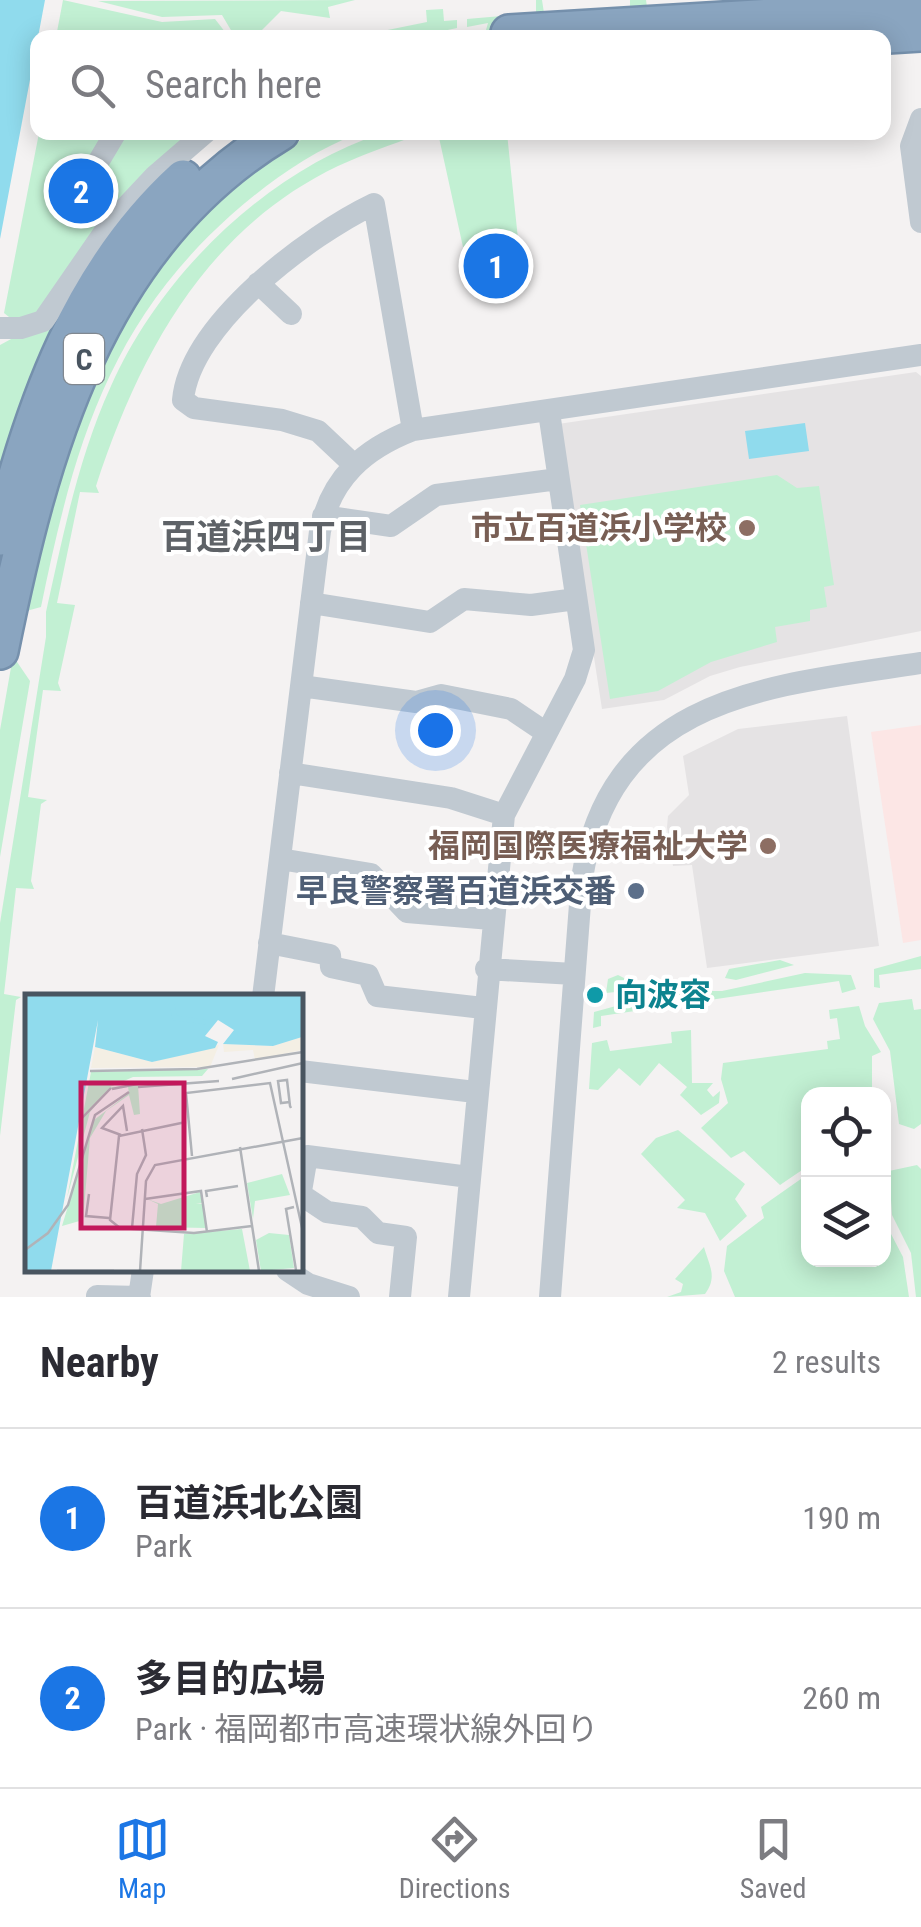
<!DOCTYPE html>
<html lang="en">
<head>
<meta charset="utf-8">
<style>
  :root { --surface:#fff; --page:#f7f7f7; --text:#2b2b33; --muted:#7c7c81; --line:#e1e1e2; --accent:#1b76e5 }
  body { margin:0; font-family:"Roboto Condensed","Noto Sans JP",sans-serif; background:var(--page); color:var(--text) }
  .controls { position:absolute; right:30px; bottom:30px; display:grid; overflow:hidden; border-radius:20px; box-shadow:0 5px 25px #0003 }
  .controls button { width:90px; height:90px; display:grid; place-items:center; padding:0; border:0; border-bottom:2px solid var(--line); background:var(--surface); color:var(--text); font:50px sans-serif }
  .you { position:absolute; left:435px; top:730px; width:35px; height:35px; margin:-25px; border:8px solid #fff; border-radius:50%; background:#1a73e8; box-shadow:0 0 0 15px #1a73e833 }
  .badge { display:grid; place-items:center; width:65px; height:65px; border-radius:50%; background:var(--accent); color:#fff; font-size:32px; font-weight:700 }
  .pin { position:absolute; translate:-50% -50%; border:5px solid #fff; box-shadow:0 2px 10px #0006 }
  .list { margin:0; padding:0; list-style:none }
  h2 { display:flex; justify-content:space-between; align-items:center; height:130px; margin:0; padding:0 40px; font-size:42px }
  h2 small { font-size:32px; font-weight:400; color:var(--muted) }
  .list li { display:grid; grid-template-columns:65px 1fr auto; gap:30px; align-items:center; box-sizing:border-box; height:180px; padding:0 40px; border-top:2px solid var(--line) }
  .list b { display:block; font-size:38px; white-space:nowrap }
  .list p { margin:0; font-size:32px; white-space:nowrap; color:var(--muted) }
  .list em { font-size:32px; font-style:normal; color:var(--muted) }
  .icon { flex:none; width:55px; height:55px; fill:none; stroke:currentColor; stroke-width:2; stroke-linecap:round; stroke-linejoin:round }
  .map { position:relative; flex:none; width:921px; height:1297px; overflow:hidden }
  .search { position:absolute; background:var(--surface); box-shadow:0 5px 25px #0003; left:30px; right:30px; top:30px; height:110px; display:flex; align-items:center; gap:25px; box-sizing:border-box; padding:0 35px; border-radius:20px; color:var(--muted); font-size:38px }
  .sheet { height:490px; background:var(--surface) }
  nav { display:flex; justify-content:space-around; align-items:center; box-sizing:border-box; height:140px; border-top:2px solid var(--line); background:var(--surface); font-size:28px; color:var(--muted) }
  nav a { display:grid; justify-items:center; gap:5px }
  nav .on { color:var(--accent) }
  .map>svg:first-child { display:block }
</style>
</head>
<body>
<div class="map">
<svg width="921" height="1297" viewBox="0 0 921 1297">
  <rect width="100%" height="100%" fill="#f4f2f2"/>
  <path fill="#e5e3e4" d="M916,372l5,4v255l-181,36 -30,9 -46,24 -62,9 -44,-285z
    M847,716l32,230 -172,22 -15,-103 -19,1 -6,-39 1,-11 21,-21 -6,-39 55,-27z"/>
  <path fill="#fce6e5" d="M921,725v215l-18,3 -32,-211z"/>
  <path fill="#c2f0d3" d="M63,0l99,22 53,-3 14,18h-173z
    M355,0l-27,7 2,11 -49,-7 -27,27 -19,-1 -13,-22 -60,2 -64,-16z
    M536,0h6l2,13 86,-5v-8h16l1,7 90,-5 -227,35h-26l4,-14 -21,4v-8l69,-6z
    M443,9l1,12 13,-1v8l-14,3v6h-90l74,-15 -1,-12z
    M39,133h157l-151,178 -31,10 -10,-8z
    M313,133h46c-49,19 -89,48 -128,82 -124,111 -158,236 -190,392l-22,6c49,-193 108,-377 294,-480z
    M382,133l35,2c-26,10 -53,19 -79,31 -132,63 -199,188 -242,320l3,7 -19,-1 -23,111 18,2 -17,78 3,8 -18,-1 -15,107 19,3 -6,4 -10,77 3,8 -18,-1 -12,106 17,3 -5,3 -16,136v-213l46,-286v-25c17,-76 32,-154 65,-226 50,-112 155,-214 271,-253z
    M438,133h69l11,106 -55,8z
    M524,244l4,37 -58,7 -5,-37z
    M86,269c-42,75 -65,141 -86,225v-149l24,-13z
    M777,475l20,13 22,-2 15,99 -10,2 3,20 -17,3v11l-35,6 2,15 -66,20 -53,29 -48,8 -30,-194z
    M13,656l17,25 -30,176v-127z
    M921,956v13l-42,6 1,13 -6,-1v-18z
    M780,960l14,5 -58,15 -11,-2 4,-9z
    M805,973l46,2 5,14 -14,4 -3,-12 -238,35v10l-8,2 1,-16 77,-21h51z
    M618,975l16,8 1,7 -29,3 2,-14z
    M912,999l2,11 7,-1v115l-7,5 -15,-5 -9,-73 -17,-32 6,-16z
    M859,1006l6,20 16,26 -9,4v38h-64v72l-28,19 -36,-34 -13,7 -30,-30 27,-25 -7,-24 2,-16 105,-14 -1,-8 13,-2 -3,-21 -7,1 -1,-9z
    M691,1030l1,53h21l-6,7 6,7 7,-6 -1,12 -18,12 -21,-20 7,-8 -28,-24 -19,23 -21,-18 -21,22 -9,-1 3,-46 15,-3 3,11 62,-8 -1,-11z
    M678,1130l67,54 -10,15 12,17 -27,25 -15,-28 -28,-5 8,-8 -44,-46 15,-16z
    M917,1165l4,4v128h-5l-5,-44 -19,-38 -3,-44z
    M808,1174v86h76v-64l6,36 13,25 6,40h-174l-11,-26 3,-25 37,-28 -3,-11z
    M704,1247c5,18 14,30 1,47l-38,3 14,-5 2,-8 -8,-5z"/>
  <path fill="#90dbed" d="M0,0h45l-45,239z
    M805,423l4,28 -60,8 -4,-28z"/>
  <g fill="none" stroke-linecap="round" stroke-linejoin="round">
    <defs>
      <path id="highway" d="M509,33l412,-25
        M840,38l81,-5
        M0,537c33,-132 80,-265 183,-359
        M0,651c40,-198 96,-408 281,-519"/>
    </defs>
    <use href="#highway" stroke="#7590ac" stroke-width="40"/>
    <path stroke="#c0c9d1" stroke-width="22" d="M921,119l-10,27 10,76
      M97,164l19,-32
      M258,283l33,31
      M0,328h21l22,-7 67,-97 45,-48 51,-44
      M353,464l-35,-33 -36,-11 -88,-12 -11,-8c7,-76 126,-165 191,-196l39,226
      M323,516l68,10 45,-31 122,-16
      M311,603l119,19 34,-23 67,6 45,-6
      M301,686l115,16 25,-7 70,14 34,23
      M290,773l161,25 53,17
      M280,859l91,15 36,38 84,7
      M269,943l61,12 1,12 37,8 9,21 106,12
      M486,969l88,5
      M263,997l57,-466c11,-53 44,-82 93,-101l508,-75
      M300,1071l175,21
      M303,1196l24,16 35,5 16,16 28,4 -6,60
      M300,1197l7,-41 162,21
      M287,1270l21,14 41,13
      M97,1296l43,1
      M139,1297l4,-27
      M459,1297l45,-482 71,-136 9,-29 -35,-238
      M550,1297l32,-419c30,-183 187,-192 339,-215"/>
    <use href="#highway" stroke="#8aa5c0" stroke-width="35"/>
  </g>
  <g fill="#8d6e63" stroke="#fff" stroke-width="4">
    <circle cx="747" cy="528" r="10"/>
    <circle cx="768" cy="846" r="10"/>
  </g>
  <circle fill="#5c6f8a" stroke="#fff" stroke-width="4" cx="636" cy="891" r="10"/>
  <circle fill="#0f9aa8" stroke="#fff" stroke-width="4" cx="595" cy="995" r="10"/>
  <g text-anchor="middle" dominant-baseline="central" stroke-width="8" stroke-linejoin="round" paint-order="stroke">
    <rect fill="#fff" stroke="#808890" stroke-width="2.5" x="64" y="334" width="40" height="50" rx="8"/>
    <g font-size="30" font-weight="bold" fill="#495560">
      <text x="84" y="359">C</text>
    </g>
    <g font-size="32" font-weight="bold" fill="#785e54" stroke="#fff" text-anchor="end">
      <text x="727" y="528">市立百道浜小学校</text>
      <text x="748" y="846">福岡国際医療福祉大学</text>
    </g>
    <g font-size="32" font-weight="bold" fill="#4e5e75" stroke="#fff" text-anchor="end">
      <text x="616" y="891">早良警察署百道浜交番</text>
    </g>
    <g font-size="32" font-weight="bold" fill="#0d838f" stroke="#fff" text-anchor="start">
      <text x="615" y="995">向波容</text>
    </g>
    <g font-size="35" font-weight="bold" fill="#5e6267" stroke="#fff">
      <text x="266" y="537">百道浜四丁目</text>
    </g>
  </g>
  <g transform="translate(25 994)">
    <rect width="278" height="278" fill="#f4f2f2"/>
    <path d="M183,75l-6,7 -69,1 -23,10 87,-6 -59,4 2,29 -6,1 -5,-20 -23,16 -16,27 -7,82 -21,6 32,-106 35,-27 -1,-6 -18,2 -20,23 -23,86 24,-126zM257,180l8,21 -35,6 -2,18 -6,-36zM175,198l3,11 -7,1h7l3,24 -50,-1 2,-23 -11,-5 14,5zM217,235l8,42h-69l3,-37zM244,239l20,2 5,33 -33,3 -5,-31z" fill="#c2f0d3"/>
    <path d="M277,43v13l-47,10 -2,-10 -29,2 -1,-8 50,2zM194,51l-9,22 -119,1 4,-21 57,15z" fill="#f4efe4"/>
    <path d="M0,1h277v42l-29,9 -50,-2 11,-14 -16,-10 -13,16 13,6 -3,6 -63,14 -57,-15 3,-27 -47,251h-26z" fill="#90dbed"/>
    <path fill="none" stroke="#90dbed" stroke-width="5" d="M145,1l5,23 31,4"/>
    <path fill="none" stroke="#b0b3b8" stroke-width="2.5" d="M65,77l107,-2 106,-17M207,85l71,-16M113,93l81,-6M87,95l30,-6M265,108l-9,1 -3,-22 9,-1 3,26 1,2M56,125l30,-31M161,128l-67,14 -9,84 10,8 74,5 58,-7M96,141l-19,-7 21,-22 4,25M215,153l19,124M167,162l-6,-63 84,-10 33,149M64,200l-3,22 23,2M182,203l-1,-6 32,-5M120,205l56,-8 6,41M269,213l-8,2 10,61M107,234l5,-54 9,-19 -4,-26M0,256l23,-17 20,-28 27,-90 34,-23M32,277h57M115,277l6,-90 9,-16 148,-27"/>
    <path fill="#c2185b" fill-opacity="0.15" stroke="#c2185b" stroke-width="5" d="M56,89h103v145h-103z"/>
    <rect width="278" height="278" fill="none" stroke="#495560" stroke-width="5"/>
  </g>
</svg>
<div class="controls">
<button><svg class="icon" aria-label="locate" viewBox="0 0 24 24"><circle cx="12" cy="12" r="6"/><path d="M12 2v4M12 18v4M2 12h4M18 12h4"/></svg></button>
<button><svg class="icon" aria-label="layers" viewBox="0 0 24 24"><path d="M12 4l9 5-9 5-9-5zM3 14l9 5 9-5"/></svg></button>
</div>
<div class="you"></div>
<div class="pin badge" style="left:496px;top:266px">1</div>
<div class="pin badge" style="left:81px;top:191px">2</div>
<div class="search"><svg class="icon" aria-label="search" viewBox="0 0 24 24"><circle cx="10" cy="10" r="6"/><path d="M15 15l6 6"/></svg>Search here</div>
</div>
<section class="sheet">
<h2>Nearby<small>2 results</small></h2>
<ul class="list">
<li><span class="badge">1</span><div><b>百道浜北公園</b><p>Park</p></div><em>190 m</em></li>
<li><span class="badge">2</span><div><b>多目的広場</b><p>Park · 福岡都市高速環状線外回り</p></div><em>260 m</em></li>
</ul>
</section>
<nav>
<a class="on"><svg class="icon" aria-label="map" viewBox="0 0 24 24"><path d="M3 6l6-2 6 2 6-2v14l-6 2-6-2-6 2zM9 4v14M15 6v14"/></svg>Map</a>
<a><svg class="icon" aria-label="directions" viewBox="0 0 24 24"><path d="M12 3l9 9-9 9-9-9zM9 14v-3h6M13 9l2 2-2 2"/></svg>Directions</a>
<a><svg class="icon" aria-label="saved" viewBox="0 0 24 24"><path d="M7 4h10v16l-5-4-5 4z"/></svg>Saved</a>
</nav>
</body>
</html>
